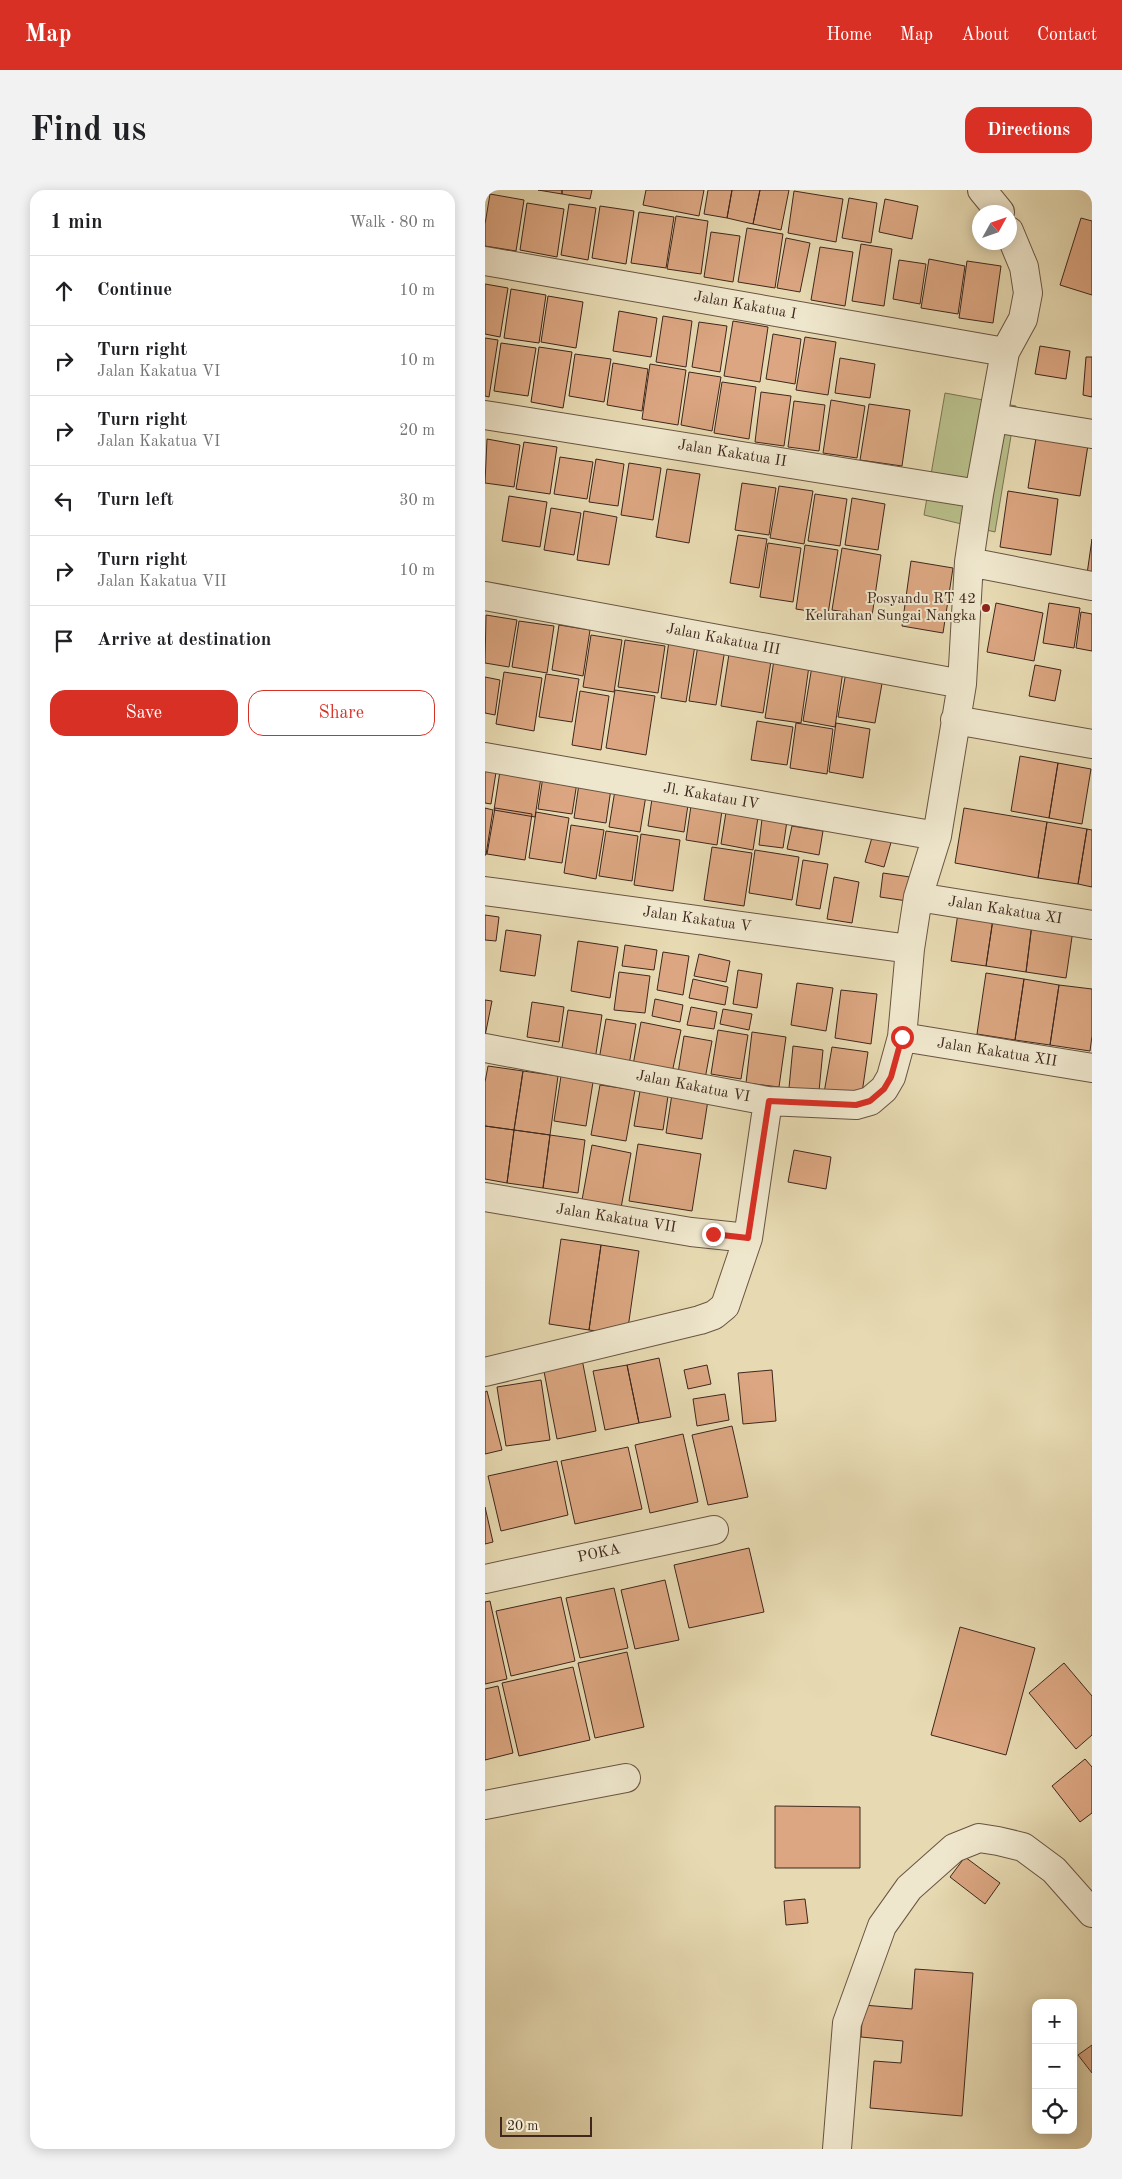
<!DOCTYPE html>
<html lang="en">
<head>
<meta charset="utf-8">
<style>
  :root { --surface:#fff; --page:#f2f2f2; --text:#202124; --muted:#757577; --line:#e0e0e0; --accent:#d93025 }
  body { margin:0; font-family:"Old Standard TT",serif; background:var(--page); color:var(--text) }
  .controls { position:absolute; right:15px; bottom:15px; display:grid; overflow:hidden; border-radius:10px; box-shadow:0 2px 12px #0003 }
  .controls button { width:45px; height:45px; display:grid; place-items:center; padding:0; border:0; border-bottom:1px solid var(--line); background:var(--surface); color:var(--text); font:25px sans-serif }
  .compass { position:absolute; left:487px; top:15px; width:45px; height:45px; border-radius:50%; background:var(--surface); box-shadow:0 2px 12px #0003; rotate:50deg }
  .scale { position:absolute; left:15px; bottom:12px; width:92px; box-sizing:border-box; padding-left:5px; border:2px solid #3f271d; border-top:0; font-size:14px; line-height:18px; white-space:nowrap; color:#3f271d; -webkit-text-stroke:4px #efe7cd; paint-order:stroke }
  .stop { position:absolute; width:15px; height:15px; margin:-11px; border:4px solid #d93025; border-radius:50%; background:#fff }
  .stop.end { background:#d93025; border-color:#fff; box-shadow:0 1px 5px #0008 }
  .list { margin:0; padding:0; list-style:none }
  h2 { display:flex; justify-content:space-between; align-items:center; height:65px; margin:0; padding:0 20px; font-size:21px }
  h2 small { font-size:16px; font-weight:400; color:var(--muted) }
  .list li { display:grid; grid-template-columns:32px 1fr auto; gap:15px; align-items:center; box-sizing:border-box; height:70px; padding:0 20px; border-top:1px solid var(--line) }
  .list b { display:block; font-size:19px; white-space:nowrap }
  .list p { margin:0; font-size:16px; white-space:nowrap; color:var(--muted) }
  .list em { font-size:16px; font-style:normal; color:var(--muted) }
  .actions { display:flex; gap:10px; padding:15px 20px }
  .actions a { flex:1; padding:11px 0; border:1px solid var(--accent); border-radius:15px; text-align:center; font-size:18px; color:var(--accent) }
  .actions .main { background:var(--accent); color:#fff }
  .icon { flex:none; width:28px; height:28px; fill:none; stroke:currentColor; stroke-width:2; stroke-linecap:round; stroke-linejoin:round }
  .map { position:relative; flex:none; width:607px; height:1959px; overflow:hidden; border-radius:15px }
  header { display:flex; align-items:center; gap:30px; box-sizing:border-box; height:70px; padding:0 25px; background:var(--accent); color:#fff }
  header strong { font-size:24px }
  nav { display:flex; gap:28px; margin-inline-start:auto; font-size:18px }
  .intro { display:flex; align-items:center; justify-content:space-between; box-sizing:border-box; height:120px; padding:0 30px }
  h1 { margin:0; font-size:35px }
  .button { padding:12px 22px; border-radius:15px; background:var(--accent); color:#fff; font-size:18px; font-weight:700 }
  main { display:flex; gap:30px; padding:0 30px }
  aside { flex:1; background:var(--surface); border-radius:15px; box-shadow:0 2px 12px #0003 }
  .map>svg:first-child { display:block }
</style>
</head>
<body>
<header>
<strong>Map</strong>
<nav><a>Home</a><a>Map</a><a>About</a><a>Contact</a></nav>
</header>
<div class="intro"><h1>Find us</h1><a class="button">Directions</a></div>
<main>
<aside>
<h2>1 min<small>Walk · 80 m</small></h2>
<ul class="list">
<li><svg class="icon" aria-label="ahead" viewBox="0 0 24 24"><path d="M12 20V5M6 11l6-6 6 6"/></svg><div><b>Continue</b></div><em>10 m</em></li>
<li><svg class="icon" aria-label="right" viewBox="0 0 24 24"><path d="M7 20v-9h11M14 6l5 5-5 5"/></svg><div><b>Turn right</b><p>Jalan Kakatua VI</p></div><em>10 m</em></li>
<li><svg class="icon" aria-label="right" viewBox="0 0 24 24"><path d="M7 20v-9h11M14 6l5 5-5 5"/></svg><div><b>Turn right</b><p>Jalan Kakatua VI</p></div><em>20 m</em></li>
<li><svg class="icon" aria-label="left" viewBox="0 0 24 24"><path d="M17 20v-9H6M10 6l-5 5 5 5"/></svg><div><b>Turn left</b></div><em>30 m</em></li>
<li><svg class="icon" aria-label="right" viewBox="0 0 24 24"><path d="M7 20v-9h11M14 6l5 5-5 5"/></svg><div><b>Turn right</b><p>Jalan Kakatua VII</p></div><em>10 m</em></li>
<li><svg class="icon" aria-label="arrive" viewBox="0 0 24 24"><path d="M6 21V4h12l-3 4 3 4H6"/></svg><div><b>Arrive at destination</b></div></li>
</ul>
<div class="actions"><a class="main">Save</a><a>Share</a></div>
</aside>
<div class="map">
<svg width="607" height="1959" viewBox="0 0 607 1959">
  <rect width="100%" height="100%" fill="#e7dab2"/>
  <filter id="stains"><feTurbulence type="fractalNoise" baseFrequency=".004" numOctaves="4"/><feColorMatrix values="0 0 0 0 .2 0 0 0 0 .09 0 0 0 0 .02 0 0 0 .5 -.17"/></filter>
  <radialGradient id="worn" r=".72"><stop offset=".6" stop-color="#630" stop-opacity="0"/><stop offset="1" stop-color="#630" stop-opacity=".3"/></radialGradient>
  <path fill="#b8bf8a" stroke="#7c7354" d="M460,203l71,13 -21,126 -71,-17z"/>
  <path fill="#dba681" stroke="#3f271d" d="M53,0h24v4z
    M77,0h30l-2,9 -28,-5z
    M161,0h58l-5,26 -56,-11z
    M223,0h24l-5,28 -23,-4z
    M247,0h28l-7,34 -26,-6z
    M275,0h29l-8,40 -28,-6z
    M309,1l49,8 -7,43 -48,-9z
    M5,4l34,6 -8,51 -31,-5v-22z
    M364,8l28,5 -6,40 -29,-5z
    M400,9l33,7 -6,33 -33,-7z
    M42,13l37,6 -7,48 -37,-7z
    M84,14l27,4 -8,52 -27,-5z
    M115,16l34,5 -8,53 -34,-6z
    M154,22l35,5 -8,51 -35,-5z
    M191,26l32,5 -7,53 -34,-5z
    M596,28l11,3v74l-32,-10z
    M262,38l36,6 -8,54 -37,-6z
    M226,42l29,4 -7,46 -29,-5z
    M301,48l24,5 -10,49 -23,-4z
    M376,54l31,5 -8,57 -32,-5z
    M335,57l33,5 -8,54 -34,-6z
    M444,69l36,7 -7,48 -37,-6z
    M414,70l27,4 -6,40 -27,-5z
    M482,71l34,5 -8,57 -34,-5z
    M0,94l23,4 -8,49 -15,-3z
    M26,99l35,6 -7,48 -35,-5z
    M63,106l35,6 -7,46 -35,-6z
    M134,121l38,7 -6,39 -38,-6z
    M178,126l29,5 -6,46 -30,-5z
    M248,131l35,6 -8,55 -36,-6z
    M214,132l28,4 -7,46 -28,-5z
    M288,144l28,5 -6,45 -29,-5z
    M320,147l31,5 -8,53 -32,-5z
    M0,148l13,2 -9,57 -4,-1z
    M16,153l35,5 -8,48 -34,-5z
    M555,156l30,5 -4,28 -31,-5z
    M54,157l33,5 -9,56 -32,-6z
    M90,164l36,5 -7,43 -35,-6z
    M601,167h6v40l-9,-2z
    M355,168l35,6 -5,34 -35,-5z
    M128,173l35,6 -6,42 -35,-6z
    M165,174l36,6 -8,55 -36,-6z
    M204,182l32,5 -9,54 -31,-6z
    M237,192l34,5 -7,52 -35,-6z
    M276,202l30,4 -7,50 -29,-4z
    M346,210l34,6 -8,52 -34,-5z
    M309,211l31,4 -6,46 -31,-4z
    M384,214l41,6 -8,56 -42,-6z
    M551,248l52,7 -8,51 -52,-8z
    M2,249l33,6 -6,42 -29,-4z
    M39,252l33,5 -7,47 -34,-5z
    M75,267l33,5 -6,37 -33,-5z
    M111,269l28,5 -6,42 -29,-4z
    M144,273l32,5 -8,52 -32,-5z
    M182,279l33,5 -11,69 -33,-6z
    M257,293l34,5 -7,47 -34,-5z
    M294,296l34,5 -9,53 -34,-6z
    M523,301l50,8 -7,56 -51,-8z
    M330,304l32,5 -7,47 -32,-5z
    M24,306l38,6 -7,45 -38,-6z
    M367,308l33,6 -7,46 -33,-5z
    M66,318l30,5 -7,42 -30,-5z
    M99,321l33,6 -8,48 -32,-5z
    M253,345l29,4 -8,49 -29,-5z
    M607,349v36l-5,-1z
    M283,353l33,5 -8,54 -33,-5z
    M320,355l33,5 -10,64 -32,-5z
    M357,358l39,7 -9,61 -40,-6z
    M426,371l42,7 -10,65 -41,-7z
    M511,413l47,10 -9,48 -47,-9z
    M564,413l31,5 -6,40 -31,-5z
    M596,422l11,2v37l-16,-3z
    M1,425l31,5 -8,47 -24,-4z
    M34,431l35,5 -7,47 -35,-6z
    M74,435l31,5 -7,46 -31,-6z
    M106,445l31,5 -8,52 -31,-5z
    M140,450l40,6 -7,47 -40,-6z
    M184,451l26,4 -9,57 -25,-4z
    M213,455l27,4 -9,56 -27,-4z
    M244,464l42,7 -8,52 -42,-7z
    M289,470l35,6 -8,57 -36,-5z
    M550,475l26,5 -6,31 -26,-5z
    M327,476l31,5 -8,56 -32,-6z
    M19,482l38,6 -8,53 -38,-7z
    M361,482l37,6 -8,45 -37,-6z
    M61,484l33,5 -7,43 -33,-5z
    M0,487l15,3 -5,35 -10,-2z
    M130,500l40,6 -9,59 -40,-7z
    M95,501l29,5 -8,54 -29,-5z
    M272,531l36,6 -6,38 -36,-5z
    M311,533l37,6 -6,45 -37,-6z
    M351,533l34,6 -7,49 -34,-6z
    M535,566l38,7 -9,55 -38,-7z
    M17,568l41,6 -8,53 -41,-7z
    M573,573l33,6 -9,55 -33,-6z
    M0,574l12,2 -6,38 -6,-1z
    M59,580l34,6 -6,38 -34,-5z
    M95,587l32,5 -6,41 -32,-5z
    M132,588l31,5 -8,49 -31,-5z
    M169,595l36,6 -6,41 -36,-6z
    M208,602l31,5 -7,48 -31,-5z
    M244,603l32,5 -8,52 -32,-6z
    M0,618l8,2 -7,45h-1z
    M10,618l37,6 -7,46 -38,-6z
    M479,618l83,14 -9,56 -83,-15z
    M278,620l25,4 -5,34 -24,-3z
    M51,622l33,6 -7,45 -33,-5z
    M562,632l40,7 -9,55 -40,-6z
    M86,635l33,5 -8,49 -32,-6z
    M307,636l31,5 -4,24 -32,-6z
    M602,639l5,1v57l-14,-3z
    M121,641l32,5 -6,45 -33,-5z
    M156,644l39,6 -7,51 -39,-6z
    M388,644l19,5 -8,28 -19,-5z
    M227,657l40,6 -8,53 -40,-6z
    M270,660l44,7 -7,43 -43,-7z
    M318,670l25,4 -8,45 -24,-4z
    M398,683l34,5 -3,24 -34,-5z
    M349,687l25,5 -7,41 -25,-4z
    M473,723l35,6 -7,47 -35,-5z
    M0,725l14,2 -3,24 -11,-1z
    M508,729l39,5 -6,48 -40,-6z
    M547,734l41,6 -7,48 -40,-6z
    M21,740l35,5 -6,41 -35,-5z
    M93,751l40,6 -8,51 -39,-7z
    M140,755l32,5 -3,20 -32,-4z
    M178,762l26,4 -6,39 -26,-5z
    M214,764l31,7 -4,21 -32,-6z
    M253,780l24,4 -5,34 -24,-4z
    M134,782l31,4 -5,37 -31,-3z
    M501,783l38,6 -9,61 -38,-6z
    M208,789l35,8 -3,18 -36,-7z
    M539,789l35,6 -9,60 -35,-5z
    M312,793l36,5 -7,43 -35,-6z
    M574,795l33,4v47l-2,15 -40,-6z
    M356,800l36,4 -6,50 -36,-6z
    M170,809l28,6 -3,17 -28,-6z
    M0,810l7,1 -7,35z
    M47,812l32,5 -5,35 -32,-5z
    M206,817l26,5 -3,17 -27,-4z
    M238,819l29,5 -3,16 -29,-6z
    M83,820l34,5 -7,45 -34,-6z
    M121,829l30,5 -7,41 -30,-5z
    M156,832l40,8 -9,43 -39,-8z
    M233,840l30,5 -7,44 -30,-5z
    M267,842l34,5 -7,50 -33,-4z
    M199,846l28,5 -7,38 -27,-6z
    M308,856l30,4 -4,41 -30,-3z
    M347,857l36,5 -7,48 -37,-7z
    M3,876l35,5 -9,59 -29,-4v-44z
    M38,881l35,5 -8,59 -36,-5z
    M76,886l32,6 -7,44 -32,-5z
    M115,895l35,5 -9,51 -35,-6z
    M155,901l28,5 -5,34 -29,-4z
    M187,904l36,6 -6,39 -36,-6z
    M0,936l29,4 -7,53 -22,-4z
    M29,940l36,5 -7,53 -36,-5z
    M65,945l35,5 -7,53 -35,-5z
    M153,954l63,10 -9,57 -63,-10z
    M107,955l39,8 -10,55 -39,-8z
    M309,960l37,7 -5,32 -38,-7z
    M76,1049l40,6 -12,85 -40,-6z
    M116,1055l38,6 -12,84 -38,-5z
    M96,1164l15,77 -39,8 -15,-78z
    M174,1168l12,59 -32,6 -12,-58z
    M142,1175l12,58 -34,7 -12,-59z
    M222,1175l4,19 -23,5 -4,-19z
    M287,1180l4,51 -33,3 -5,-51z
    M56,1190l9,60 -44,6 -9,-59z
    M2,1201l15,59 -17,4v-62z
    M240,1204l4,26 -32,6 -4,-27z
    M247,1236l16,71 -40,8 -16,-70z
    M198,1244l15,68 -48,11 -15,-68z
    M143,1257l14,62 -67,15 -14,-63z
    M72,1271l11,54 -67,16 -13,-55z
    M0,1317l8,35 -8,2z
    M264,1358l15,64 -75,16 -15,-63z
    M180,1390l14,60 -44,9 -14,-59z
    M129,1398l14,60 -48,10 -14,-60z
    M76,1407l14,64 -64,15 -15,-65z
    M5,1411l17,78 -22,5v-82z
    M475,1437l75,21 -29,107 -75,-20z
    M142,1462l17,75 -49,11 -17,-75z
    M579,1473l28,33v39l-16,14 -47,-56z
    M88,1477l17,73 -71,16 -17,-73z
    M13,1496l15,67 -28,7v-71z
    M600,1569l7,8v46l-12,9 -28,-36z
    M290,1616l85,1v61h-85z
    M480,1667l35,26 -15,21 -35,-27z
    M320,1709l3,24 -22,2 -2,-24z
    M430,1779l58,4 -11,143 -92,-8 4,-47 27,2 2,-22 -42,-4 2,-32 49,4z
    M607,1855v28l-14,-18z"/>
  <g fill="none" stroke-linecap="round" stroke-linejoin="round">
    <defs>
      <path id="street" d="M497,0l18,22
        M0,71l520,91
        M0,225l494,79
        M508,228l99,16
        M484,372l123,24
        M0,406l477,88
        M470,530l137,24
        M0,567l452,79
        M0,701l425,58
        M433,707l174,28
        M417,847l190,31
        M0,858l283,53 88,4 14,-4 14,-12 7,-12 11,-40 8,-88 8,-52 19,-61 25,-152 7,-122 10,-68 26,-142 18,-33 5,-26 -4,-26 -15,-36
        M0,1007l206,35 57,6
        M0,1182l215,-52 14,-5 11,-9 23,-68 20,-137
        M0,1389l229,-49
        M0,1615l141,-27
        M352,1959l10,-126 35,-97 27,-38 45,-40 25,-10 19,3 25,6 31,23 38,43"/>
    </defs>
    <use href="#street" stroke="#695442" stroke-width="30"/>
    <use href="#street" stroke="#efe7cd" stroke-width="28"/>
  </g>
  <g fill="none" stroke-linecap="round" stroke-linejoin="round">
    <path stroke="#d93025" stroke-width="6" d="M228,1044l35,4 21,-137 87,4 14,-4 14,-12 7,-12 11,-40"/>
  </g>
  <circle fill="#8f2418" stroke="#efe7cd" stroke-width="2" cx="501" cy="418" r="5"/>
  <g text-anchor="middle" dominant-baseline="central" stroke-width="4" stroke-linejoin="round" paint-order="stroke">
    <g font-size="15" fill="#3f271d" stroke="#efe7cd">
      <text transform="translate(260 116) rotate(10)">Jalan Kakatua I</text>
      <text transform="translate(247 264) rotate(9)">Jalan Kakatua II</text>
      <text transform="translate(238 450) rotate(11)">Jalan Kakatua III</text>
      <text transform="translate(226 607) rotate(10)">Jl. Kakatau IV</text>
      <text transform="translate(520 721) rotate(9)">Jalan Kakatua XI</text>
      <text transform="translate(212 730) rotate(8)">Jalan Kakatua V</text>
      <text transform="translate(512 863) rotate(9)">Jalan Kakatua XII</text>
      <text transform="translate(208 897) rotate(11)">Jalan Kakatua VI</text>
      <text transform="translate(131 1029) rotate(9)">Jalan Kakatua VII</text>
      <text transform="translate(114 1364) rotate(-12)">POKA</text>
    </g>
    <g font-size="15" fill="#3f271d" stroke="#efe7cd" text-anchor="end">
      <text x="491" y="409">Posyandu RT 42<tspan x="491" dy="17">Kelurahan Sungai Nangka</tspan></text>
    </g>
  </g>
  <rect width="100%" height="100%" filter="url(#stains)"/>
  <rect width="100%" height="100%" fill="url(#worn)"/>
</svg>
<div class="controls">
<button>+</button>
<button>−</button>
<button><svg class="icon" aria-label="locate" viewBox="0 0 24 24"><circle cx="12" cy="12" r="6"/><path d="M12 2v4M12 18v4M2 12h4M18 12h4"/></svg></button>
</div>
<svg class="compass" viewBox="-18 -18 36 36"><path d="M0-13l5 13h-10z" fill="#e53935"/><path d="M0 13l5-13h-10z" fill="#757577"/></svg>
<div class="scale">20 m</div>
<div class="stop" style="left:417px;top:847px"></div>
<div class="stop end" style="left:228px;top:1044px"></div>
</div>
</main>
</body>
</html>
